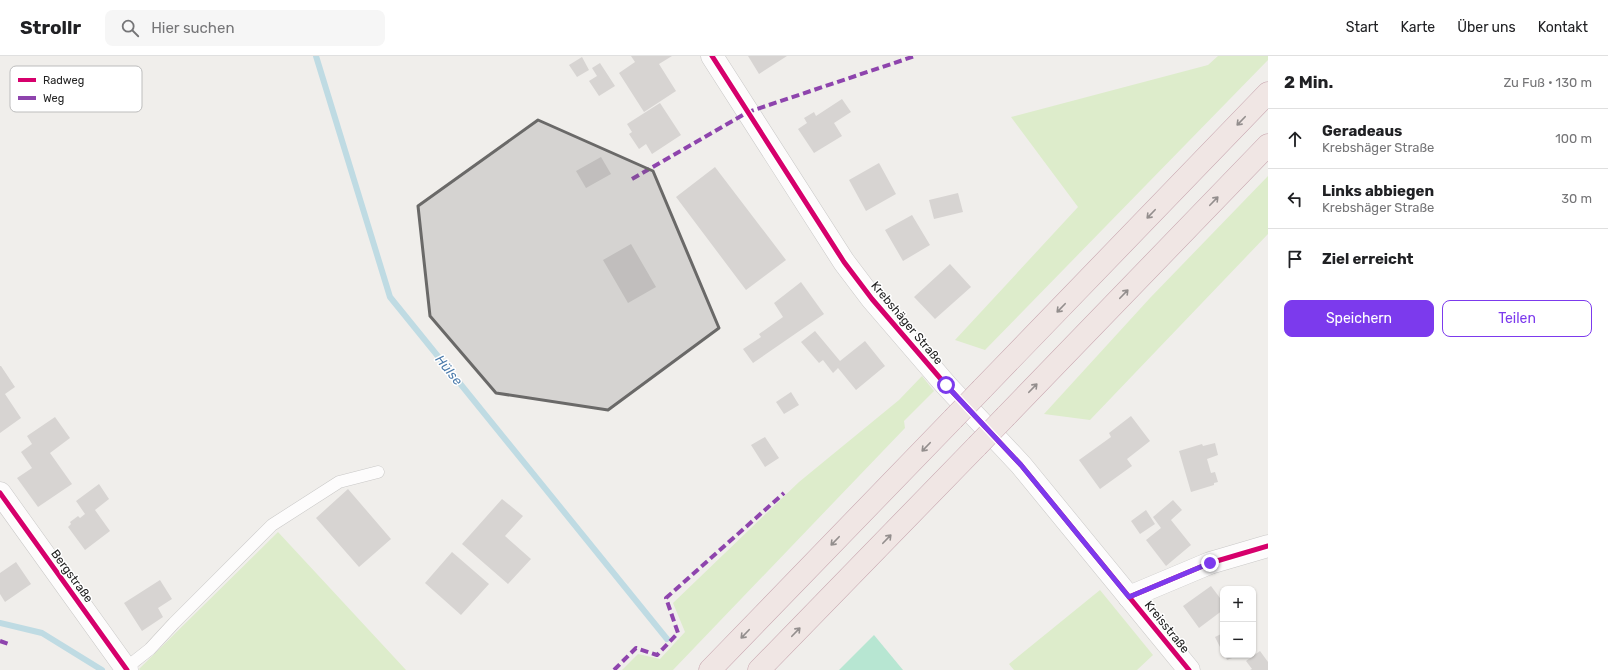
<!DOCTYPE html>
<html lang="de">
<head>
<meta charset="utf-8">
<style>
  :root { --surface:#fff; --page:#f6f6f6; --text:#202124; --muted:#757577; --line:#e0e0e0; --accent:#7c3aed }
  body { margin:0; font-family:Rubik,sans-serif; background:var(--page); color:var(--text) }
  .controls { position:absolute; right:12px; bottom:12px; display:grid; overflow:hidden; border-radius:8px; box-shadow:0 1px 3px #0004 }
  .controls button { width:36px; height:36px; display:grid; place-items:center; padding:0; border:0; border-bottom:1px solid var(--line); background:var(--surface); color:var(--text); font:20px sans-serif }
  .stop { position:absolute; width:12px; height:12px; margin:-9px; border:3px solid #7c3aed; border-radius:50%; background:#fff }
  .stop.end { background:#7c3aed; border-color:#fff; box-shadow:0 1px 4px #0008 }
  .list { margin:0; padding:0; list-style:none }
  h2 { display:flex; justify-content:space-between; align-items:center; height:52px; margin:0; padding:0 16px; font-size:17px }
  h2 small { font-size:13px; font-weight:400; color:var(--muted) }
  .list li { display:grid; grid-template-columns:26px 1fr auto; gap:12px; align-items:center; box-sizing:border-box; height:60px; padding:0 16px; border-top:1px solid var(--line) }
  .list b { display:block; font-size:15px; white-space:nowrap }
  .list p { margin:0; font-size:13px; white-space:nowrap; color:var(--muted) }
  .list em { font-size:13px; font-style:normal; color:var(--muted) }
  .actions { display:flex; gap:8px; padding:12px 16px }
  .actions a { flex:1; padding:9px 0; border:1px solid var(--accent); border-radius:8px; text-align:center; font-size:14px; color:var(--accent) }
  .actions .main { background:var(--accent); color:#fff }
  .icon { flex:none; width:22px; height:22px; fill:none; stroke:currentColor; stroke-width:2; stroke-linecap:round; stroke-linejoin:round }
  .map { position:relative; flex:none; width:1268px; height:614px; overflow:hidden }
  header { display:flex; align-items:center; gap:24px; box-sizing:border-box; height:56px; padding:0 20px; background:var(--surface); border-bottom:1px solid var(--line) }
  header strong { font-size:19px }
  nav { display:flex; gap:22px; margin-inline-start:auto; font-size:14px }
  .search { width:280px; height:36px; background:var(--page); display:flex; align-items:center; gap:10px; box-sizing:border-box; padding:0 14px; border-radius:8px; color:var(--muted); font-size:15px }
  main { display:flex }
  aside { flex:1; background:var(--surface) }
  .map>svg:first-child { display:block }
</style>
</head>
<body>
<header>
<strong>Strollr</strong>
<div class="search"><svg class="icon" aria-label="search" viewBox="0 0 24 24"><circle cx="10" cy="10" r="6"/><path d="M15 15l6 6"/></svg>Hier suchen</div>
<nav><a>Start</a><a>Karte</a><a>Über uns</a><a>Kontakt</a></nav>
</header>
<main>
<div class="map">
<svg width="1268" height="614" viewBox="0 0 1268 614">
  <rect width="100%" height="100%" fill="#f0eeeb"/>
  <path fill="#ddeccb" d="M1218,0h50v4l-283,290 -30,-10 123,-133 -67,-90 197,-52z
    M1268,120v58l-178,186 -46,-6 106,-116z
    M922,320l12,15 -30,30 1,7 -232,242h-51l16,-16 22,5 25,-27 -12,-29 126,-121 100,-82z
    M278,476l128,138h-266l-1,-1z
    M1100,534l53,65 -16,15h-123l-5,-6z"/>
  <path fill="#b7e6d2" d="M874,579l29,35h-64z"/>
  <g fill="none" stroke-linecap="round" stroke-linejoin="round">
    <path stroke="#bfdbe3" stroke-width="6" d="M316,0l74,241 277,342
      M0,567l42,10 60,37"/>
  </g>
  <path fill="#d7d4d2" d="M631,0h41l-13,8 17,27 -32,21 -25,-39 16,-11z
    M748,0h39l-28,18z
    M582,1l7,13 -12,7 -8,-12z
    M600,7l15,23 -16,10 -10,-15 8,-5 -5,-8z
    M842,43l9,13 -17,11 8,13 -28,17 -16,-24 9,-6 -3,-5 10,-6 2,4z
    M660,47l21,32 -29,19 -6,-10 -7,5 -10,-15 3,-2 -5,-8z
    M601,101l10,17 -25,14 -10,-17z
    M879,107l17,31 -30,17 -17,-31z
    M715,111l71,93 -40,30 -70,-93z
    M958,137l5,19 -29,7 -5,-19z
    M912,159l18,30 -27,16 -18,-31z
    M631,188l25,43 -28,16 -25,-43z
    M950,208l21,23 -36,32 -21,-22z
    M801,226l23,32 -71,49 -10,-14 18,-12 -2,-3 24,-17 -9,-14z
    M815,275l25,30 25,-20 20,25 -29,24 -18,-22 -5,5 -10,-13 -4,3 -18,-21z
    M0,310h1l14,21 -10,7 16,24 -21,15z
    M791,336l8,13 -15,9 -8,-12z
    M1131,360l19,25 -23,18 5,7 -32,23 -21,-29 32,-23 -2,-4z
    M55,361l15,21 -20,15 22,31 -34,23 -21,-29 15,-10 -11,-16 11,-8 -5,-8z
    M765,381l14,21 -14,9 -14,-22z
    M1215,387l3,12 -11,4 4,14 4,-1 3,10 -4,1v2l-23,7 -12,-41 23,-7 1,2z
    M99,428l10,15 -14,11 15,21 -25,19 -17,-23 3,-3 -1,-2 8,-6 2,2 5,-4 -9,-13z
    M348,433l43,50 -32,28 -43,-49z
    M502,443l21,17 -18,20 26,23 -23,25 -46,-40z
    M1173,444l9,10 -11,10 20,25 -25,21 -20,-26 15,-12 -8,-11z
    M1146,454l9,14 -15,10 -9,-13z
    M452,496l37,32 -28,31 -36,-32z
    M16,506l15,22 -26,18 -5,-8v-21z
    M160,524l12,19 -14,9 5,9 -21,14 -18,-28z
    M1211,530l12,16v8l-24,18 -16,-22z
    M1223,577v16h-2l-6,-12z
    M1260,595l8,11v8h-18l2,-1 -6,-8z
    M1225,599h15l-13,5z"/>
  <g fill="none" stroke-linecap="round" stroke-linejoin="round">
    <defs>
      <path id="service" d="M126,612l24,-19 24,-26 98,-98 67,-43 39,-10"/>
      <path id="minor" d="M0,437l127,177
        M1129,541l81,-34 58,-17"/>
      <path id="tertiary" d="M712,0l132,206 28,37 74,86 75,80 168,205"/>
      <path id="trunk" d="M982,333l286,-296
        M1006,360l262,-271
        M710,614l243,-251
        M759,614l218,-224"/>
    </defs>
    <use href="#service" stroke="#c9c8c7" stroke-width="13"/>
    <use href="#minor" stroke="#c9c8c7" stroke-width="23"/>
    <use href="#tertiary" stroke="#c9c8c7" stroke-width="23"/>
    <use href="#trunk" stroke="#c5a2ac" stroke-width="23"/>
    <use href="#service" stroke="#fdfcfc" stroke-width="12"/>
    <use href="#minor" stroke="#fdfcfc" stroke-width="22"/>
    <use href="#tertiary" stroke="#fdfcfc" stroke-width="22"/>
    <use href="#trunk" stroke="#f0e6e4" stroke-width="22"/>
    <defs>
      <path id="trunk-bridge" d="M953,363l29,-30
        M977,390l29,-30"/>
    </defs>
    <use href="#trunk-bridge" stroke="#c5a2ac" stroke-width="23" stroke-linecap="butt"/>
    <use href="#trunk-bridge" stroke="#f0e6e4" stroke-width="22"/>
    <path stroke="#8e44ad" stroke-width="4" stroke-dasharray="8 4" stroke-linecap="butt" d="M632,123l116,-67 167,-56
      M0,585l11,4
      M614,614l22,-22 21,7 21,-22 -12,-35 118,-105"/>
    <defs>
      <path id="cycleway" d="M712,0l132,206 28,37 74,86 75,80 168,205
        M0,437l127,177
        M1129,541l81,-34 58,-17"/>
    </defs>
    <use href="#cycleway" stroke="#fff" stroke-width="8"/>
    <use href="#cycleway" stroke="#d6006c" stroke-width="5"/>
  </g>
  <defs><path id="oneway-shaft" d="M-6 0H5M1.5-3L5.5 0L1.5 3" fill="none" stroke-width="1.6" stroke-linecap="round" stroke-linejoin="round"/></defs>
  <g stroke="#938e8d">
    <use href="#oneway-shaft" transform="translate(1241 65) rotate(134)"/>
    <use href="#oneway-shaft" transform="translate(1214 145) rotate(-46)"/>
    <use href="#oneway-shaft" transform="translate(1151 158) rotate(134)"/>
    <use href="#oneway-shaft" transform="translate(1124 238) rotate(-46)"/>
    <use href="#oneway-shaft" transform="translate(1061 252) rotate(134)"/>
    <use href="#oneway-shaft" transform="translate(1033 332) rotate(-46)"/>
    <use href="#oneway-shaft" transform="translate(926 391) rotate(134)"/>
    <use href="#oneway-shaft" transform="translate(887 483) rotate(-46)"/>
    <use href="#oneway-shaft" transform="translate(835 485) rotate(134)"/>
    <use href="#oneway-shaft" transform="translate(796 576) rotate(-46)"/>
    <use href="#oneway-shaft" transform="translate(745 578) rotate(134)"/>
  </g>
  <g fill="none" stroke-linecap="round" stroke-linejoin="round">
    <path stroke="#7c3aed" stroke-width="5" d="M946,329l75,80 108,132 81,-34"/>
  </g>
  <path fill="#6a6968" fill-opacity="0.2" stroke="#6a6968" stroke-width="3" stroke-linejoin="round" d="M538,64l115,51 66,157 -111,82 -112,-17 -66,-77 -12,-110z"/>
  <g text-anchor="middle" dominant-baseline="central" stroke-width="3" stroke-linejoin="round" paint-order="stroke">
    <g font-size="12" fill="#222" stroke="#fff">
      <text transform="translate(907 267) rotate(50)">Krebshäger Straße</text>
      <text transform="translate(72 520) rotate(54)">Bergstraße</text>
      <text transform="translate(1167 571) rotate(51)">Kreisstraße</text>
    </g>
    <g font-size="13" font-style="italic" fill="#4a7aab" stroke="#fff">
      <text transform="translate(449 314) rotate(51)">Hülse</text>
    </g>
  </g>
  <rect x="10" y="10" width="132" height="46" rx="6" fill="#fff" stroke="#bdbdbd" stroke-width="1"/>
  <rect x="18" y="22" width="18" height="4" fill="#d6006c"/>
  <rect x="18" y="40" width="18" height="4" fill="#8e44ad"/>
  <g font-size="11" fill="#222">
    <text x="43" y="28">Radweg</text>
    <text x="43" y="46">Weg</text>
  </g>
</svg>
<div class="controls">
<button>+</button>
<button>−</button>
</div>
<div class="stop" style="left:946px;top:329px"></div>
<div class="stop end" style="left:1210px;top:507px"></div>
</div>
<aside>
<h2>2 Min.<small>Zu Fuß · 130 m</small></h2>
<ul class="list">
<li><svg class="icon" aria-label="ahead" viewBox="0 0 24 24"><path d="M12 20V5M6 11l6-6 6 6"/></svg><div><b>Geradeaus</b><p>Krebshäger Straße</p></div><em>100 m</em></li>
<li><svg class="icon" aria-label="left" viewBox="0 0 24 24"><path d="M17 20v-9H6M10 6l-5 5 5 5"/></svg><div><b>Links abbiegen</b><p>Krebshäger Straße</p></div><em>30 m</em></li>
<li><svg class="icon" aria-label="arrive" viewBox="0 0 24 24"><path d="M6 21V4h12l-3 4 3 4H6"/></svg><div><b>Ziel erreicht</b></div></li>
</ul>
<div class="actions"><a class="main">Speichern</a><a>Teilen</a></div>
</aside>
</main>
</body>
</html>
